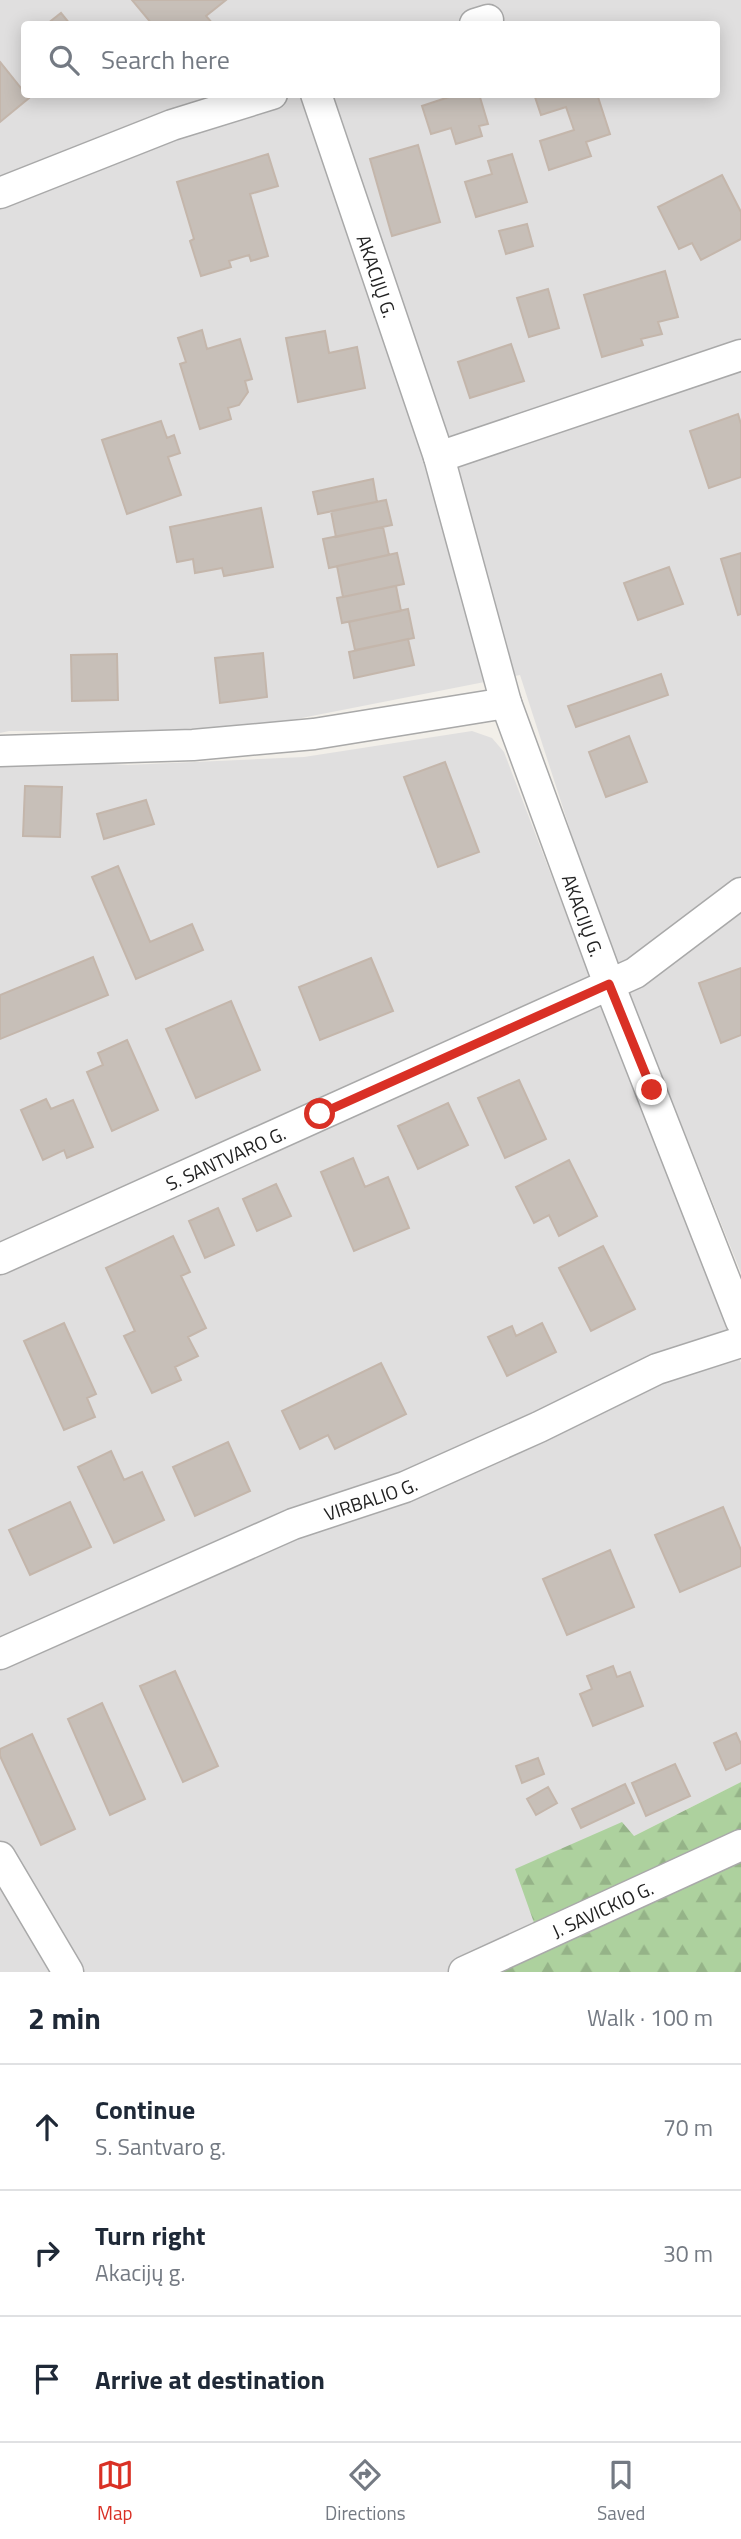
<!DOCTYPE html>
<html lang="en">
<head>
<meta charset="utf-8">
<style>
  :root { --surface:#fff; --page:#f2f2f3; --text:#1f2937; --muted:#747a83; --line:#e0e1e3; --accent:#d93025 }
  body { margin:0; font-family:"Titillium Web",sans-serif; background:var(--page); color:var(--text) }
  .stop { position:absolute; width:21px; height:21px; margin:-16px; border:5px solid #d93025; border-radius:50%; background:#fff }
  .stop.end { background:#d93025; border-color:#fff; box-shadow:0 2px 7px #0008 }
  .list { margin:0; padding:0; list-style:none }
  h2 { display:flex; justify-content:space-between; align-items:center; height:91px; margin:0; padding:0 28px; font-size:30px }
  h2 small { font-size:23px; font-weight:400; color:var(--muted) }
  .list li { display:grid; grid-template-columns:46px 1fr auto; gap:21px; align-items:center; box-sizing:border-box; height:126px; padding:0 28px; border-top:2px solid var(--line) }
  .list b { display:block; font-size:26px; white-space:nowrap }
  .list p { margin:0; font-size:23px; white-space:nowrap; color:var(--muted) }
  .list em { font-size:23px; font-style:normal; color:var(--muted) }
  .icon { flex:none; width:38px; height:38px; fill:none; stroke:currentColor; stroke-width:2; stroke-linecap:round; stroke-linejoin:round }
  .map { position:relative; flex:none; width:741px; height:1972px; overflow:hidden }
  .search { position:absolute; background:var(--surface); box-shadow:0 4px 18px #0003; left:21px; right:21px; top:21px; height:77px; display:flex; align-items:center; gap:18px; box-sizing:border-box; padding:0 24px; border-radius:7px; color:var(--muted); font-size:26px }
  .sheet { height:469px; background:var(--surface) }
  nav { display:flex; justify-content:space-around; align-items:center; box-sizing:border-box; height:98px; border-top:2px solid var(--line); background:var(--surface); font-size:19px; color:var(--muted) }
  nav a { display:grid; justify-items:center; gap:4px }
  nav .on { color:var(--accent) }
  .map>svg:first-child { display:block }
</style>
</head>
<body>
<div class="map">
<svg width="741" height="1972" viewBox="0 0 741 1972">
  <defs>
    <pattern id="forest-firs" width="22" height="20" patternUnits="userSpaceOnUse" patternTransform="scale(1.75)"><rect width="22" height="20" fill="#add19e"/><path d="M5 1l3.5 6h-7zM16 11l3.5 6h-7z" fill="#95b388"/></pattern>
  </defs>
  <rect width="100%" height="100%" fill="#f2efe9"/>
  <path fill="#e0dfdf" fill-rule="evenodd" d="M0,0h741v1273l-143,-357 -78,-241 -249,49 -120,7h-142l-9,2zM24,24h692v70h-692z
    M472,731l20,7 12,14 82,214 31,69 124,328v419l-107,54 -90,115 -42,21h-502v-1206l37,-7 91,6 176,-8z"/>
  <path fill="url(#forest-firs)" d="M741,1782v190h-239l42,-21 -29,-82 107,-47 12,14z"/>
  <path fill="#c7bfb8" stroke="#c4b6ab" stroke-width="2" d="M132,0h94l-20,16 7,8h-61z
    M61,13l9,11h-23z
    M0,62l29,36 -29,24z
    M458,94h21l9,30 -9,2 3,10 -26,8 -5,-16 -20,6 -9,-28z
    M534,94h63l13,40 -24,8 5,14 -42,14 -9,-29 34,-11 -8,-23 -25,8z
    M418,145l22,77 -48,14 -22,-77z
    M268,154l10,32 -28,8 18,62 -17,5 -2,-6 -20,6 2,6 -30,9 -11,-35 4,-2 -17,-57z
    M512,154l15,48 -51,15 -11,-35 27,-8 -4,-13z
    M722,175l19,37v27l-40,21 -9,-17 -13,6 -21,-42z
    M527,224l6,22 -27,8 -7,-23z
    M665,271l13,46 -20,5 4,12 -21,5 2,6 -41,12 -18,-62z
    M548,289l11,39 -30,9 -12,-39z
    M202,330l5,19 33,-10 12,40 -7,2 3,11 -9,13 -11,3 3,11 -31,10 -20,-65 6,-2 -8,-24z
    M325,331l4,22 28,-6 8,41 -67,14 -12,-64z
    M511,344l13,37 -54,17 -12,-36z
    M738,414l3,10v53l-32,11 -19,-57z
    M161,421l6,17 7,-3 6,18 -12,4 13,38 -54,19 -25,-74z
    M373,479l4,23 -59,12 -5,-22z
    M386,500l6,25 -56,12 -5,-26z
    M261,508l12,59 -49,9 -2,-8 -27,5 -2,-14 -16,3 -7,-35z
    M383,527l6,28 -60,13 -6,-29z
    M397,553l7,31 -61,13 -6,-31z
    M741,553v61l-3,1 -17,-56z
    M669,567l14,37 -45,16 -14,-37z
    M396,586l5,25 -59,12 -5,-25z
    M408,609l6,29 -59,12 -6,-28z
    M408,639l6,26 -60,13 -5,-26z
    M263,653l4,44 -47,6 -5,-45z
    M117,654l1,46 -46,1 -1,-46z
    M661,674l7,21 -92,32 -8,-21z
    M629,736l18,46 -41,15 -17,-45z
    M445,762l34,90 -41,15 -34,-90z
    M25,786l37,1 -2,50 -37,-1z
    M146,800l8,24 -50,15 -7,-25z
    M118,866l32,76 42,-18 11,26 -67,29 -44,-102z
    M93,957l15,38 -108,44v-44z
    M371,958l22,53 -73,29 -21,-53z
    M741,968v67l-20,8 -22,-60z
    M231,1001l29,69 -64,28 -30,-69z
    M127,1040l31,70 -46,21 -25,-59 16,-7 -5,-12z
    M519,1080l27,59 -41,19 -27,-60z
    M46,1099l5,10 22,-9 20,47 -26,11 -3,-8 -21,10 -22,-50z
    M448,1103l20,42 -50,24 -20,-43z
    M353,1158l12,29 23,-10 21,51 -55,23 -33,-79z
    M569,1160l28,56 -38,20 -10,-21 -15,8 -18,-36z
    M276,1184l15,32 -34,15 -14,-32z
    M218,1208l16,37 -29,13 -16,-37z
    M173,1236l17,36 -9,4 25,52 -18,9 10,19 -23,11 6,13 -29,13 -28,-57 11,-5 -29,-63z
    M603,1246l32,63 -44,22 -32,-63z
    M64,1323l32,71 -9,4 8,19 -31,13 -40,-89z
    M542,1323l14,29 -49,24 -19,-39 24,-11 4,10z
    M381,1363l25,51 -71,35 -7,-14 -28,14 -18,-38z
    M228,1442l22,49 -55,25 -22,-49z
    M111,1451l13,29 18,-8 22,48 -50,23 -36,-76z
    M70,1502l21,45 -61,28 -21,-45z
    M723,1507l18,43v16l-61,26 -25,-57z
    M610,1550l24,57 -67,28 -24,-56z
    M613,1666l4,11 13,-5 13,34 -50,20 -13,-32 12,-5 -5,-13z
    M175,1671l43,95 -35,16 -43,-96z
    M102,1703l43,96 -35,16 -42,-96z
    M736,1733l5,11v19l-15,7 -12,-27z
    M32,1734l43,95 -34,16 -41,-89v-7z
    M538,1758l6,16 -22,9 -6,-17z
    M675,1764l15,32 -44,20 -14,-33z
    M625,1784l9,19 -53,25 -9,-19z
    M548,1787l9,16 -21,12 -9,-16z"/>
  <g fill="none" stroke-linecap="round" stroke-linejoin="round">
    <defs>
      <g id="minor">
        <path d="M475,24l13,-4"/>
        <path id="s1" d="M316,94l123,363 67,246 103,281 132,337"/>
        <path d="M0,193l172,-68 100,-31"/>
        <path d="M439,457l302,-102"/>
        <path d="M0,751l193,-6 121,-11 192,-31"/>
        <path id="s2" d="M0,1259l635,-286 106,-80"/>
        <path id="s3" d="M0,1654l293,-130 112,-37 134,-60 118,-58 84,-27"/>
        <path d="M0,1857l68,115"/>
        <path id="s4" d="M464,1972l277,-127"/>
      </g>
    </defs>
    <use href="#minor" stroke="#a9a9a9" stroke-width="33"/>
    <use href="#minor" stroke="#fff" stroke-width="30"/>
  </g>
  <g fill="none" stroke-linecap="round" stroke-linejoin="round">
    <path stroke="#d93025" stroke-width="9" d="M320,1114l289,-130 43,106"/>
  </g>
  <g text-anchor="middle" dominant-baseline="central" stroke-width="7" stroke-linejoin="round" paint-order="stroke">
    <g font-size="19" fill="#222" stroke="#fff">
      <text stroke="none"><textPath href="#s1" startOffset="192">AKACIJŲ G.</textPath></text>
      <text stroke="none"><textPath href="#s1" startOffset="864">AKACIJŲ G.</textPath></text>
      <text stroke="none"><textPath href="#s2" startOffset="247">S. SANTVARO G.</textPath></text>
      <text stroke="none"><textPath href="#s3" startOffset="402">VIRBALIO G.</textPath></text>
      <text stroke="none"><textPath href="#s4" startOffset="152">J. SAVICKIO G.</textPath></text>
    </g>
  </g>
</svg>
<div class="stop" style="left:320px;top:1114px"></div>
<div class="stop end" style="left:652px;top:1090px"></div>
<div class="search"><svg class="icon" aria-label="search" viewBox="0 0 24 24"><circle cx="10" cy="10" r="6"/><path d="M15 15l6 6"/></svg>Search here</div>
</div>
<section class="sheet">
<h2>2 min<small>Walk · 100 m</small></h2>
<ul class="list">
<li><svg class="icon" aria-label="ahead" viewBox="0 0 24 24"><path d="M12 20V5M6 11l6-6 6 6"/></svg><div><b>Continue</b><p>S. Santvaro g.</p></div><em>70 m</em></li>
<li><svg class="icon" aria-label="right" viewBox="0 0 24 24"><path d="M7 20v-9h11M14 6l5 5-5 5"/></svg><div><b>Turn right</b><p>Akacijų g.</p></div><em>30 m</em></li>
<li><svg class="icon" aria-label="arrive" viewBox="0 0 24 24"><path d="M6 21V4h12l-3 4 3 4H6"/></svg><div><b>Arrive at destination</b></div></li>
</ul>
</section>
<nav>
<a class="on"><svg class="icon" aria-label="map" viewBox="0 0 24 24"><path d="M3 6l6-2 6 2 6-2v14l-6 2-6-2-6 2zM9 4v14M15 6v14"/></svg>Map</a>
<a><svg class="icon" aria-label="directions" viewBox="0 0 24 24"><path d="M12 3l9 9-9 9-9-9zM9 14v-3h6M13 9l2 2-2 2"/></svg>Directions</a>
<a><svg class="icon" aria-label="saved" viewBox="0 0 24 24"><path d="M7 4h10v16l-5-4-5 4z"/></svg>Saved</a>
</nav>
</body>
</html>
